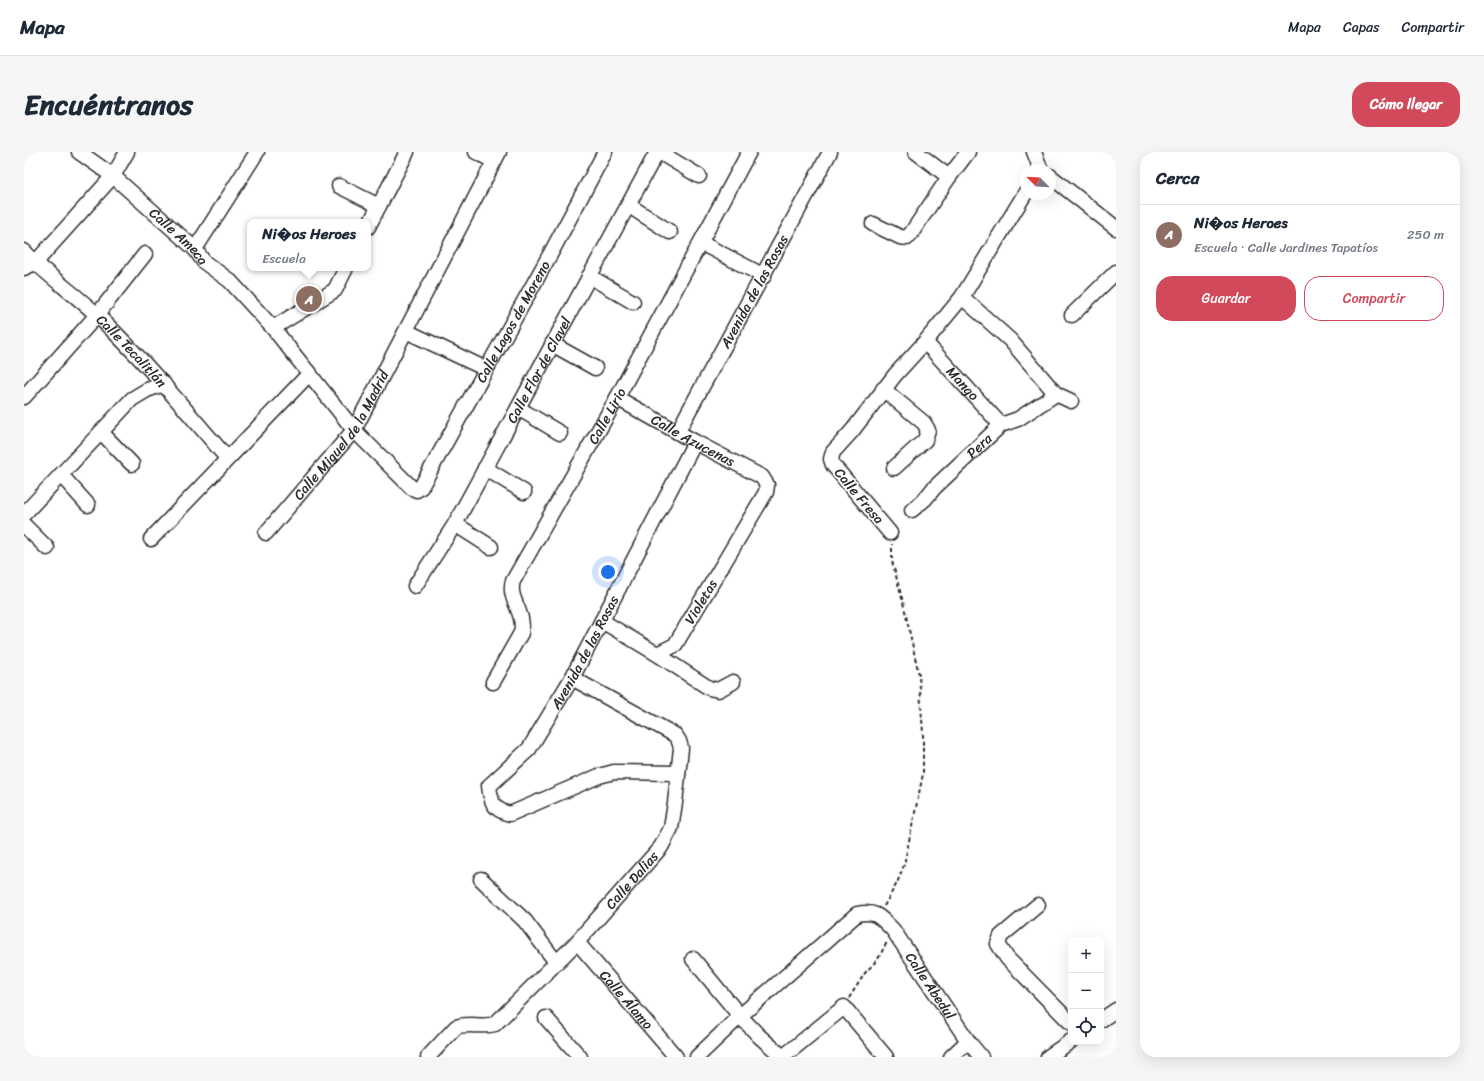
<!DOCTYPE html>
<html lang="es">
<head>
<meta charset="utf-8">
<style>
  :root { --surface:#fff; --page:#f6f6f7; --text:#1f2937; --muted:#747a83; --line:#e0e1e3; --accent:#d1495b }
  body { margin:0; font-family:Sriracha,sans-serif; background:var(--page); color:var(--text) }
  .controls { position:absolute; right:12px; bottom:12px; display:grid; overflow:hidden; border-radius:8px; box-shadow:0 4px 16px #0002 }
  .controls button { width:36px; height:36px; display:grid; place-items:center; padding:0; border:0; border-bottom:1px solid var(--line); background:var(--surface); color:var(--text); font:20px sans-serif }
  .compass { position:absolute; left:996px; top:12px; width:36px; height:36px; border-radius:50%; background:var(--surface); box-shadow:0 4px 16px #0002; rotate:294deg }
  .you { position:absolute; left:584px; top:420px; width:14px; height:14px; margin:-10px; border:3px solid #fff; border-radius:50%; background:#1a73e8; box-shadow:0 0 0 6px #1a73e833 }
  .badge { display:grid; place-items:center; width:26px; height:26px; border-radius:50%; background:var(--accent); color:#fff; font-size:13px; font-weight:700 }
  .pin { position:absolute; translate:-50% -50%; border:2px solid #fff; box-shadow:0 1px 4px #0006 }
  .popup { position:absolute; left:223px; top:67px; width:124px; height:52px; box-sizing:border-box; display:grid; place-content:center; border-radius:8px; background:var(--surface); filter:drop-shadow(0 1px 3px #0005); font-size:13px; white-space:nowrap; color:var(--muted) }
  .popup b { font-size:15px; color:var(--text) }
  .popup::after { content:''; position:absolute; left:50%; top:100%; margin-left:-8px; border:8px solid transparent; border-top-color:var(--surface) }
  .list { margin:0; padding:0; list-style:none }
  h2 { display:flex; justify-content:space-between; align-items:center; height:52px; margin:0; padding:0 16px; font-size:17px }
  h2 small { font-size:13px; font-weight:400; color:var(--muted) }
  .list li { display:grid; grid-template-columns:26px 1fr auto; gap:12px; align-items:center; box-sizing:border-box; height:60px; padding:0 16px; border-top:1px solid var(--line) }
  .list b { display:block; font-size:15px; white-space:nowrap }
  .list p { margin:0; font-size:13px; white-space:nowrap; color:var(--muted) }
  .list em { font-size:13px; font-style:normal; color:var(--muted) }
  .actions { display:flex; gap:8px; padding:12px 16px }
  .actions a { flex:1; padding:9px 0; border:1px solid var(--accent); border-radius:16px; text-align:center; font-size:14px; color:var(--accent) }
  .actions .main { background:var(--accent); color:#fff }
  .icon { flex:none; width:22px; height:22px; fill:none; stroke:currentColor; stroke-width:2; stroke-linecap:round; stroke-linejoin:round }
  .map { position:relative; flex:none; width:1092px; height:905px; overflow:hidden; border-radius:16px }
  header { display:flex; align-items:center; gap:24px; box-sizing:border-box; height:56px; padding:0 20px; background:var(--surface); border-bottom:1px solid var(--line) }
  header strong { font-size:19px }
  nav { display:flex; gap:22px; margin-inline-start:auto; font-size:14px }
  .intro { display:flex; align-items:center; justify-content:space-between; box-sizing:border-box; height:96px; padding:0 24px }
  h1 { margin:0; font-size:28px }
  .button { padding:10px 18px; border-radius:16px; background:var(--accent); color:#fff; font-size:14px; font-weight:700 }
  main { display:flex; gap:24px; padding:0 24px }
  aside { flex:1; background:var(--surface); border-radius:16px; box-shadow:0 4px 16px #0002 }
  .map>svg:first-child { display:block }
</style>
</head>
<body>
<header>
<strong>Mapa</strong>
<nav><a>Mapa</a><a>Capas</a><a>Compartir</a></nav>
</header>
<div class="intro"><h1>Encuéntranos</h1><a class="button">Cómo llegar</a></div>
<main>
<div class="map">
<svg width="1092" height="905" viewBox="0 0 1092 905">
  <rect width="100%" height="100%" fill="#fff"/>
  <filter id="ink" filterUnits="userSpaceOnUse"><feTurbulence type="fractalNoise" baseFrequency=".025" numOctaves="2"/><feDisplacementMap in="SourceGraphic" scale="8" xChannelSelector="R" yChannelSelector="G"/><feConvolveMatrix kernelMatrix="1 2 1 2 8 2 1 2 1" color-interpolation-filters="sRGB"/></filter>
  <g filter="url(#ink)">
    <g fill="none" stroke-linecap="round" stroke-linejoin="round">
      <defs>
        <g id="minor">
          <path id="s1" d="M55,0l34,24 82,73 9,13 26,19 43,47 81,102 58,58 5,2 4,-3 131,-236 53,-99"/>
          <path d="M452,0l18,9"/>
          <path d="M635,0l40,24"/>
          <path d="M892,0l33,25"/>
          <path d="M1010,0l7,18"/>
          <path d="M1026,24l66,52"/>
          <path d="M315,34l40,20"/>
          <path d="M604,53l42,27"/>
          <path d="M849,72l27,13 7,1 5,-6 37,-55 19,-25"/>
          <path d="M344,75l39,-75"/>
          <path d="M677,91l63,33"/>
          <path d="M171,97l62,-97"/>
          <path id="s2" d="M0,99c22,24 50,42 73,64 47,45 88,94 130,143"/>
          <path d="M0,116l11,-5 78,-87 14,-24"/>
          <path d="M565,124l44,26"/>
          <path d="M938,145l48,43 46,54 15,7"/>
          <path d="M1048,163l44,-43"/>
          <path d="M249,176l62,-38 11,-22"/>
          <path d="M382,179l80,38"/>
          <path id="s3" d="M901,190l76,83"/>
          <path d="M528,192l43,24"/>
          <path d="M859,237l41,34 4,7 -3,10 -31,28"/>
          <path d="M0,245l73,-82 48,-61"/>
          <path id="s4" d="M593,246l78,44 67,35 5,8 -1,7 -91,153 -18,9"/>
          <path d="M494,256l42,25"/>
          <path id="s5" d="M654,279l152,-279"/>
          <path d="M77,280l31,32"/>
          <path d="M461,316l39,24"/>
          <path d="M37,323l27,30"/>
          <path id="s6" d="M888,358l13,-11 9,-11 67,-63 17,-6 38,-25"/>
          <path d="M0,362l108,-115 15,-9 17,-6"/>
          <path d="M431,372l36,23"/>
          <path d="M0,373l23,23"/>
          <path id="s7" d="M242,381l88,-103 145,-278"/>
          <path d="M866,381l-57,-68 -2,-6 2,-7 19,-21 43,-56 30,-33 37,-45 64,-105"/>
          <path d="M127,387l159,-166"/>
          <path id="s8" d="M391,434l40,-62 202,-372"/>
          <path d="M578,469l55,33 52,34 9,2 15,-8"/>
          <path id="s9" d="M469,530l28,-49c5,-21 -14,-34 -8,-52l104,-183 132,-246"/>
          <path id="s10" d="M654,621l-64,-1 -15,4 -89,38c-17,-4 -19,-12 -21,-28l40,-37 43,-71 123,-236"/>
          <path d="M457,727l44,42 31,41"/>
          <path d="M1014,753l-37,31 -3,8 9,14 64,65"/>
          <path id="s11" d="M553,790l99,115"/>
          <path d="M669,807l47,57 19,20 24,21"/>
          <path d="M522,866l34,39"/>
          <path d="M1077,868l15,-10"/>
          <path id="s12" d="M404,905l28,-30c13,-5 26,1 39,-3l82,-82 84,-95 10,-19 4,-25 6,-55 -2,-7 -4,-6 -103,-57"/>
          <path id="s13" d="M673,905l43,-41 117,-102c19,-4 23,3 36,16l75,111 13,16"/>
          <path d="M759,905l61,-50 42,50"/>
          <path d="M927,905l17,-16"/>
          <path d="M1024,905l23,-16"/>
        </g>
      </defs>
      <use href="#minor" stroke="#2b2b2b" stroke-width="17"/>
      <path stroke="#2b2b2b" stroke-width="2" stroke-dasharray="4 3" stroke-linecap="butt" d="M860,754l13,-23 7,-18 19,-91v-41l-4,-58 -16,-73 -11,-41v-17
        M825,846l16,-25 13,-14 9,-17"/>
      <use href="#minor" stroke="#fff" stroke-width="14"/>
    </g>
  </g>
  <g text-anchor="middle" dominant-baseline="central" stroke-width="3.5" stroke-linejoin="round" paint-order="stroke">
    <g font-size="14" fill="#2b2b2b" stroke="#fff">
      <text stroke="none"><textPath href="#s1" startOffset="131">Calle Ameca</textPath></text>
      <text stroke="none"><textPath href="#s5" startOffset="159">Avenida de las Rosas</textPath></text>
      <text stroke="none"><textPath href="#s1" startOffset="675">Calle Lagos de Moreno</textPath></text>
      <text stroke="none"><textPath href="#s2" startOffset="147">Calle Tecalitlán</textPath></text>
      <text stroke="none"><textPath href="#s8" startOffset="249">Calle Flor de Clavel</textPath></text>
      <text stroke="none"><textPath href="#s3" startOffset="56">Mango</textPath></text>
      <text stroke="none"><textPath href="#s9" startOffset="300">Calle Lirio</textPath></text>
      <text stroke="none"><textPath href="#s7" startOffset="124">Calle Miguel de la Madrid</textPath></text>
      <text stroke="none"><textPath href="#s4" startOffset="87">Calle Azucenas</textPath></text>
      <text stroke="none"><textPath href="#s6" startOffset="93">Pera</textPath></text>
      <text transform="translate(835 344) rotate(50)">Calle Fresa</text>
      <text transform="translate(677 450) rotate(-59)">Violetas</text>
      <text stroke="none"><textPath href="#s10" startOffset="381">Avenida de las Rosas</textPath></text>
      <text stroke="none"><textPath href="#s12" startOffset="279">Calle Dalias</textPath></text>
      <text stroke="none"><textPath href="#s13" startOffset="324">Calle Abedul</textPath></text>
      <text stroke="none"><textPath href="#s11" startOffset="76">Calle Álamo</textPath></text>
    </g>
  </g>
</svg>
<div class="controls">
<button>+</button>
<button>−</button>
<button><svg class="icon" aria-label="locate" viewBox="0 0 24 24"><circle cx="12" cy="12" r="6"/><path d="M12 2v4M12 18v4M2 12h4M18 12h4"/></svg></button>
</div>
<svg class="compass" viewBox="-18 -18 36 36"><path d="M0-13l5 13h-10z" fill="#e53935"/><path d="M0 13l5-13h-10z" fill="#747a83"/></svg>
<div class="you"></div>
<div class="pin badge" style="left:285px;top:147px;background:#8d6e63">A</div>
<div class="popup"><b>Ni�os Heroes</b>Escuela</div>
</div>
<aside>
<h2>Cerca<small></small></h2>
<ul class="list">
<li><span class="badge" style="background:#8d6e63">A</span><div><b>Ni�os Heroes</b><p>Escuela · Calle Jardines Tapatíos</p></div><em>250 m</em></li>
</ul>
<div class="actions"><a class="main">Guardar</a><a>Compartir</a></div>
</aside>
</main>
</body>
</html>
